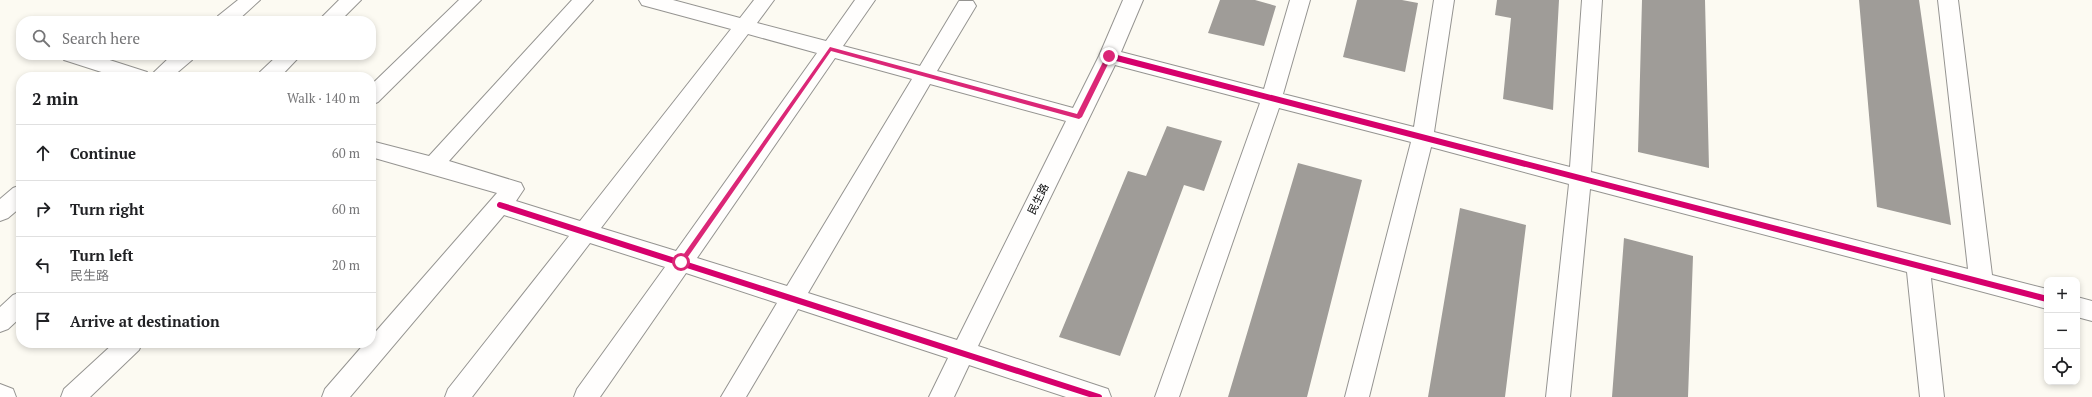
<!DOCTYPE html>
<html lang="en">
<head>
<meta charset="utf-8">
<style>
  :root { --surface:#fff; --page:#f6f6f6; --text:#202124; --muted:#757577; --line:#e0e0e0 }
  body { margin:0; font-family:"PT Serif","Noto Sans SC",serif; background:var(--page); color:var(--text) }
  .controls { position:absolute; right:12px; bottom:12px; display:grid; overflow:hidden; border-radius:8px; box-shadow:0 2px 6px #0003 }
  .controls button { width:36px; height:36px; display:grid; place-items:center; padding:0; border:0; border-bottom:1px solid var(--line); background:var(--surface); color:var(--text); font:20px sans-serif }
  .stop { position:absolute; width:12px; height:12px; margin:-9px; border:3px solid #db2777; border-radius:50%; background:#fff }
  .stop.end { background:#db2777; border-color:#fff; box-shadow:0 1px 4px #0008 }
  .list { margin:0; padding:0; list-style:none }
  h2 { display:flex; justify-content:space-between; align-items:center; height:52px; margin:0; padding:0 16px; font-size:17px }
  h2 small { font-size:13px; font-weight:400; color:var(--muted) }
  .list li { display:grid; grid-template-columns:26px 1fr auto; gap:12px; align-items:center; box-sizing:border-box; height:56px; padding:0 16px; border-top:1px solid var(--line) }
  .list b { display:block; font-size:15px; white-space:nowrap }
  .list p { margin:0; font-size:13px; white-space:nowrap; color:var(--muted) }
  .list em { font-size:13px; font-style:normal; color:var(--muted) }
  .icon { flex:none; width:22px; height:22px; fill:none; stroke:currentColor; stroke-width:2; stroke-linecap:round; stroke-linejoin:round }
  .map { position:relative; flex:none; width:2092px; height:397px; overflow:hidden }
  .search { position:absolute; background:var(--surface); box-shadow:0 2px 6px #0003; left:16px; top:16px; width:360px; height:44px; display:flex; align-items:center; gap:10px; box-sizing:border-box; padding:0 14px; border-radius:16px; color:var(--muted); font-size:15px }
  .panel { position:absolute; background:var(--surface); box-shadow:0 2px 6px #0003; left:16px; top:72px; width:360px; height:276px; border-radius:16px }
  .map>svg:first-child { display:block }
</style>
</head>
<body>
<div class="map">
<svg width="2092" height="397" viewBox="0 0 2092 397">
  <rect width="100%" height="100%" fill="#fcfaf2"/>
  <path fill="#9f9c98" d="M1220,0h35l21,6 -12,40 -56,-13z
    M1357,0h45l16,3 -13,69 -62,-15z
    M1497,0h62l-6,110 -50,-11 8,-81 -16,-3z
    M1642,0h63l4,168 -71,-16z
    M1859,0h60l32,225 -74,-18z
    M1167,126l55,15 -18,50 -20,-6 -64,171 -61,-19 69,-166 18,5z
    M1298,163l64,17 -55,217h-79z
    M1460,208l66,17 -21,172h-77z
    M1624,238l69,18 -5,141h-76z"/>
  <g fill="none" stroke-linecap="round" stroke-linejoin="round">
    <defs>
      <path id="minor" d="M238,0h22l-23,21h-22l3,-5z
        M339,0h22l-21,21h-22z
        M459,0h22l-103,102 -7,3v-20z
        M572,0h21l-144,161 72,22 3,6 -8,12 64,20 151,-192 -89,-24 -3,-5h34l67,18 14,-18h20l-17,23 69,18 29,-41h20l-32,46 77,20 39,-65h14l3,5 -39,65 136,37 26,-52 24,-56h20l-22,52 143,37 26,-89h20l-27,94 131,33 20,-127h20l-20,132 136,35 12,-167h20l-11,172 377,97 -30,-269h20l34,275 55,14v20l-116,-31 13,119h-24l-13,-125 -317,-83 -20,208h-24l23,-213 -138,-37 -62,250h-24l66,-255 -132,-34 -100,289h-24l105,-294 -145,-38 -137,281 130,43 3,8h-45l-97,-32 -15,32h-25l19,-39 -150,-49 -52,88h-25l56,-94 -91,-30 -86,124h-26l3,-8 88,-122 -75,-24 -118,154h-27l3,-8 121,-153 -65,-21 -154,182h-28l3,-8 40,-46h6v-6l126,-144 -126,-36v-16l58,15zM748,34l69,19 -141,198 -75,-23zM835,58l77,21 -125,207 -90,-28zM930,84l136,37 -109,219 -149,-47z
        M61,55h33l53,17 3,4 22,-21h23l-3,5 -20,17h-55l-53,-17z
        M278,55h23l-21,22h-23l3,-5z
        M21,185v22l-13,11 -8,3v-22l13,-11z
        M21,292v25l-13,12 -8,3v-25l13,-12z
        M2077,297l15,4v20l-15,-4z
        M114,343h28l-3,7 -49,47h-29l3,-8z
        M0,384l13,5 3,8h-16z"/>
    </defs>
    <use href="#minor" stroke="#959491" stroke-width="2"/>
    <use href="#minor" fill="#fffefd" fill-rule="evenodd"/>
    <defs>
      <path id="cycleway" d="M1109,56l938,243
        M500,205l599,192"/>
    </defs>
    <use href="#cycleway" stroke="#fff" stroke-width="8"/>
    <use href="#cycleway" stroke="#d6006c" stroke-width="6"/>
  </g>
  <path fill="#db2777" d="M830,47l247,67 30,-60 5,2 -30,61 -3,2 -248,-68 -148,213h-4v-3z"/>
  <g text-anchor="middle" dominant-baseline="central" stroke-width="4" stroke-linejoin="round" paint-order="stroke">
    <g font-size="11" fill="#0e0e0e" stroke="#fff">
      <text transform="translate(1038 199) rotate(-64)">民生路</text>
    </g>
  </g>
</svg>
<div class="controls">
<button>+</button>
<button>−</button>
<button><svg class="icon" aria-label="locate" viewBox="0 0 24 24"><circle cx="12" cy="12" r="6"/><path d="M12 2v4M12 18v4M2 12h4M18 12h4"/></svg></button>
</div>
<div class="stop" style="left:681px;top:262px"></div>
<div class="stop end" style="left:1109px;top:56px"></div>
<div class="search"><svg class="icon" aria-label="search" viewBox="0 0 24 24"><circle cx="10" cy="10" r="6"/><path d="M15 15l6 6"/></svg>Search here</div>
<section class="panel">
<h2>2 min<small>Walk · 140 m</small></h2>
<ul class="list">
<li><svg class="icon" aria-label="ahead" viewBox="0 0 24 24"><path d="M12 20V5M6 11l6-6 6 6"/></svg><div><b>Continue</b></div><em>60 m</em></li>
<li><svg class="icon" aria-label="right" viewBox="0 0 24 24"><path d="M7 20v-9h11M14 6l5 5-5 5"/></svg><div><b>Turn right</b></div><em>60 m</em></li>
<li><svg class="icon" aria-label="left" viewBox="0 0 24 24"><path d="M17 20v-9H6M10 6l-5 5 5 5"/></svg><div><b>Turn left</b><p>民生路</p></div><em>20 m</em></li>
<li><svg class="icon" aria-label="arrive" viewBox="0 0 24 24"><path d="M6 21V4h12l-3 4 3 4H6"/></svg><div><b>Arrive at destination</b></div></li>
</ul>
</section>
</div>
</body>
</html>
